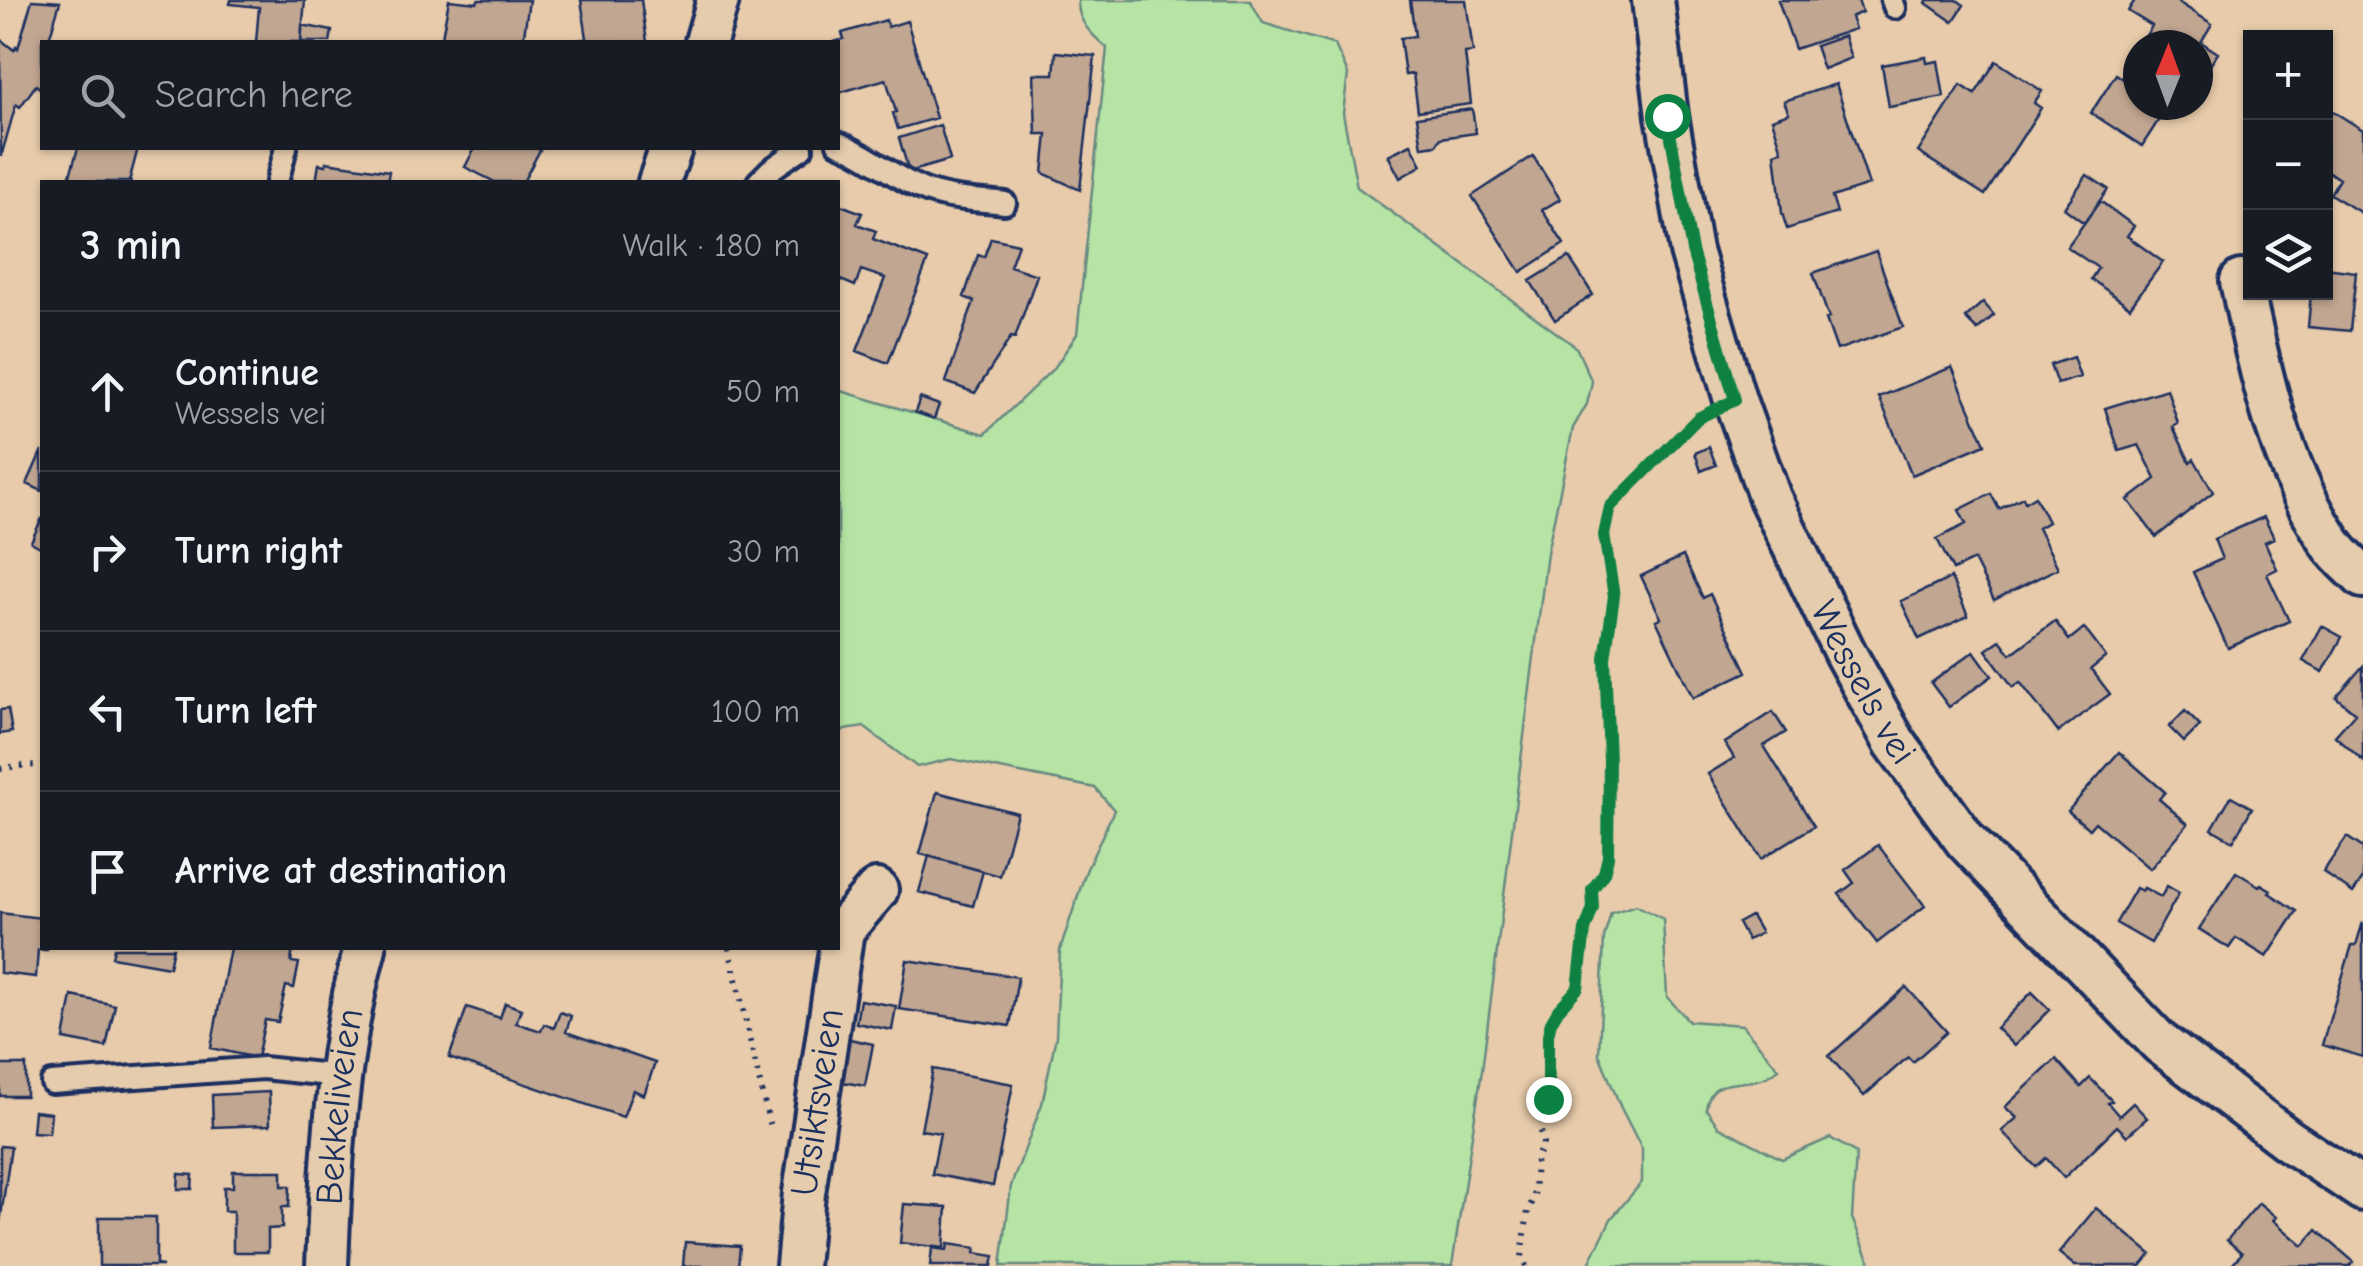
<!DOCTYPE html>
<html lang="en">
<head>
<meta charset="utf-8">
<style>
  :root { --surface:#171b24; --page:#242831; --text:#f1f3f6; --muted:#9ea1a6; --line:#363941 }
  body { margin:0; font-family:"Comic Neue",sans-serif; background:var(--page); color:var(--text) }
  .controls { position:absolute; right:30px; top:30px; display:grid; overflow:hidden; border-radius:0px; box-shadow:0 2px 8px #0004 }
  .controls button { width:90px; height:90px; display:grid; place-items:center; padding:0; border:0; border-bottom:2px solid var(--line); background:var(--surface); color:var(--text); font:50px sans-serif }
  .compass { position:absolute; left:2123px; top:30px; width:90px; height:90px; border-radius:50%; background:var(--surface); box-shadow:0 2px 8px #0004; rotate:1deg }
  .stop { position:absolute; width:30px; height:30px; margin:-22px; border:8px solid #0b8043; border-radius:50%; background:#fff }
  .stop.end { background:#0b8043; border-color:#fff; box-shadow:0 2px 10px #0008 }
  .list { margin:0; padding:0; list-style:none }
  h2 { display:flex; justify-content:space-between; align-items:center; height:130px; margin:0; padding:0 40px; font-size:42px }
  h2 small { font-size:32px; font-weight:400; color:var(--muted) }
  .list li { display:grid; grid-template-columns:65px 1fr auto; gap:30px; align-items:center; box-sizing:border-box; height:160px; padding:0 40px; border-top:2px solid var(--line) }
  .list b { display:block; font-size:38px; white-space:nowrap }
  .list p { margin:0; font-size:32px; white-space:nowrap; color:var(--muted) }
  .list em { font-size:32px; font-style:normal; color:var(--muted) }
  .icon { flex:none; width:55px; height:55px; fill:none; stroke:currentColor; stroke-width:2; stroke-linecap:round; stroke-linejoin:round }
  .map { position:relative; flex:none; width:2363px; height:1266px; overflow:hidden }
  .search { position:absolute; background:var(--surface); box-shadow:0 2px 8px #0004; left:40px; top:40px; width:800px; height:110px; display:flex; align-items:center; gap:25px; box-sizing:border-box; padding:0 35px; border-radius:0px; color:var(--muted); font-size:38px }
  .panel { position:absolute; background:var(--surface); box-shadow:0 2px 8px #0004; left:40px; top:180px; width:800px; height:770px; border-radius:0px }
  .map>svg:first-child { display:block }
</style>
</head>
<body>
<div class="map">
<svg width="2363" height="1266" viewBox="0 0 2363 1266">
  <rect width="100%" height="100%" fill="#e7cbaa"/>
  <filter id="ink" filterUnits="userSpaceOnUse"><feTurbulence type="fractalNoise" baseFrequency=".01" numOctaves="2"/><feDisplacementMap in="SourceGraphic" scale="20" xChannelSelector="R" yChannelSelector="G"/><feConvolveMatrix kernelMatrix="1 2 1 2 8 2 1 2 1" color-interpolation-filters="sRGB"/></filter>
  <g filter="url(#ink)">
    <path fill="#b5e4a4" stroke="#688a81" stroke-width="2.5" d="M1078,0h172l13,23 72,22 13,29 -5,39 14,74 219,160 16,35 -5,22 -14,24 -26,125 -65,517 -30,196h-451l10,-80 31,-82 14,-68 4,-86 26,-79 28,-61 -19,-22 -144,-29 -34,8 -53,-40 -26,4v-341l147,44 70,-67 22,-33 30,-286c-16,-14 -30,-26 -29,-48z
      M1636,905l27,14 4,78 22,24 53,4 37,44c-7,5 -14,10 -22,11 -25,6 -47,-2 -51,29l12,17 64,33 48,-21 26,15 -4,65 20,48h-284l23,-47 31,-37v-33l-21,-41 -22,-54 5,-116 7,-25z"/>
    <path fill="#c1a691" stroke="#1b2f5e" stroke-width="2.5" d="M32,0l28,2 -12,40h-6v48l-6,-5 -16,22 -4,-3 -15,53 -1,-118 14,11 2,-4 2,2z
      M231,0h74l-4,42h-45l3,-35 -29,-3z
      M449,0l28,3 1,-3h51l-6,42h-82z
      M581,0h60l6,42h-77l17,-4z
      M1410,0h56l7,52 -8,1 6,51 -53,7 -5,-37 -8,1 -5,-37 15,-2z
      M1778,0h80l4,12 -11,5 4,12 -60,20z
      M1928,0h29l7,5 -11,17 -27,-19z
      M2135,0h40l37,24 -11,18 17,11 -11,17 -9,-6v-19h-58l12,-19 -24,-15z
      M886,20l2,7 19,-6 29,97 -38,11 -5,-16 3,-1 -10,-33 -48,14v-51h-4l10,-3 -2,-6z
      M302,25l30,6 -2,11h-29z
      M1844,36l7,22 -28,11 -8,-23z
      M1056,52l39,4 -15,134 -37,-17 4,-39h-11l-2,-60h20z
      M1926,57l1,6 11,-2 6,36 -55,10 -7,-42z
      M1996,61l46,30 -8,12 7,5 -56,87 -67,-43 43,-67 14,9z
      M2116,74l22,15v16h25l4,2 -25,39 -51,-33z
      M1836,84l33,101 -37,12 5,16 -50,16 -5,-16 -7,-60 7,-2 -10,-32 17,-6 -5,-12z
      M1472,109l4,24 -35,5 -5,7 -14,2 -5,-30z
      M2331,110l32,20v84l-33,-20 9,-15 -13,-9v-51z
      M940,125l10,35 -41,12 -10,-34z
      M1411,144l11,21 -22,13 -12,-23z
      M78,148h60l-9,34h3h-64z
      M475,148h66l-18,34h-28l-30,-15z
      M1533,156l27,43 -18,11 22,34 -43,28 -49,-76z
      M326,162l63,9 -2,11h-71l3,-18 7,1z
      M2087,175l21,14 -24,34 -20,-15z
      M2100,201l34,25 -7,10 36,26 -33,45 -39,-28 7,-11 -31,-21z
      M838,204l24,9 -5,11 19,7 -3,8 55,21 -40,103 -31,-12 28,-73 -24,-8 -6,16 -17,-7z
      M991,238l27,6 -8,22 27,9 -22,63 -4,-1 -36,56 -29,-11 28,-81 -10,-4 14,-42 6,2z
      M1876,251l27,76 -66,23 -11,-31 3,-1 -16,-45z
      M1569,257l24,38 -38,25 -25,-39z
      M2326,268l30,4 -6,59 -42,-4 3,-35h15z
      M1983,302l11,13 -17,15 -12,-12z
      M2073,357l7,20 -23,7 -7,-19z
      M1952,367l33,77 -73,31 -33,-78z
      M2167,389l11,35 -5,3 17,35 4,-3 19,33 -57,45 -28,-37 28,-21 -17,-34 -20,6 -14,-43z
      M920,398l19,7 -5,14 -19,-7z
      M1709,447l7,18 -15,6 -6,-18z
      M42,450v41l-15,-7z
      M1991,494l8,15 24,-12 2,5 10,-6 13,26 -10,6 20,40 -64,32 -20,-40 -21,10 -16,-31 29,-15 -7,-14z
      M2264,517l10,21 -9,4 12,27 -10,5 22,47 -61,27 -35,-76 29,-13 -8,-20z
      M42,518v30l-11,-6z
      M1683,556l20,42 7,-4 37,78 -54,26 -37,-78 5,-2 -20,-42z
      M1951,578l17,38 -49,23 -18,-38z
      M2055,621l14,19 15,-12 22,29 -15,12 19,25 -52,38 -38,-50 -7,5 -27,-37 14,-10 11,14z
      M2322,626l20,11 -19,35 -20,-11z
      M1974,651l18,25 -43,31 -18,-24z
      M2363,666v95l-28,-25 20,-23 -19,-16z
      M8,709l4,23 -12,2v-24z
      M2185,711l15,15 -16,16 -15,-15z
      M1773,712l13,20 -22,14 50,80 -53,33 -53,-85 26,-16 -9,-15z
      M2119,752l46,40 -6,7 29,25 -38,45 -55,-47 -6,7 -21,-18z
      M937,792l80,21 -17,63 -80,-22z
      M2231,796l21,12 -19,33 -21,-12z
      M2347,837l16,11v30l-10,15 -30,-21z
      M1878,845l47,61 -48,37 -38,-49 15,-11 -9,-13z
      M929,856l54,15 -10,35 -54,-14z
      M2236,872l23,14 2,-2 10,6 -2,3 28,18 -30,46 -31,-19 -7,10 -30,-19z
      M2167,886l12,7 -28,50 -35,-20 20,-35 6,3 2,-3 17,9z
      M0,913l42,5v30h5v2h-9l-2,27 -36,-4z
      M1751,916l10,17 -14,7 -9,-17z
      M2363,922v135l-41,-12 30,-100h4z
      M114,948h59l-4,19 -57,-10z
      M230,948h63l-2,14 8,1 -5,25 -8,-2 -8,36 -13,-2 -8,38 -46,-10z
      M907,960l111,17 -8,49 -111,-17z
      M1906,987l41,45 -34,30 -5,-5 -44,39 -35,-40z
      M2032,992l18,18 -36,36 -18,-18z
      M72,996l43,9 -9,42 -42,-8z
      M860,1000l36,6 -4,24 -36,-7z
      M505,1003l16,6 -5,14 25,8 3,-7 10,4 6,-16 11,4 -5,16 89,31 -11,32 -11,-5 -10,27 -174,-59 18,-51 33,11z
      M845,1038l28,6 -8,42 -28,-5z
      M2056,1059l25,28 9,-9 22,23 -4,2 11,13 14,-13 14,15 -20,18 -10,-10 -53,52 -18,-20 -10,9 -34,-36 15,-13 -12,-11z
      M0,1065h26v31h-26z
      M933,1069l80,15 -20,102 -61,-12 8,-41 -19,-3z
      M269,1092l1,33 -57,2 -1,-32z
      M34,1111l17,2 -2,20 -17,-1z
      M0,1146l11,1 -11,76z
      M233,1171h49v15h8l-1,21h-7v21l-14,1v23h-35v-41h-9v-24h9z
      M179,1174l14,1 -1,14h-14z
      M2259,1203l17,14 -3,3 30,26 14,-16 37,32 -4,4h-120l12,-13 -15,-13z
      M904,1204l43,3 -3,41 -44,-5z
      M2096,1208l55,46 -10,12h-66l-16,-13z
      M99,1217h57v48l7,1h-64z
      M685,1242l55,4 -2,20h-55z
      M948,1244l28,4 -1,5 19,3 -2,10h-62l2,-18 15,2z"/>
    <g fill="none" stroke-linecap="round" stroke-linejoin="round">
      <defs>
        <path id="service" d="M1892,0l3,8
          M838,143c31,11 56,36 89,48 24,9 54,9 78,12
          M277,182l9,-34
          M758,182l12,-12 32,-22
          M52,1083l211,-15 76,8"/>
        <g id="minor">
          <path id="s1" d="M1653,0l14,116 24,135 44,149 35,98 75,155 50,90 71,98 194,202 128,97 75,50"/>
          <path d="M706,42l12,-42"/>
          <path d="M659,182l12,-34"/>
          <path d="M2241,281c19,90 38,184 90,262 8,13 22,24 32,34"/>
          <path id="s2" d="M327,1266c4,-108 10,-214 38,-318"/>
          <path id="s3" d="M797,1266l7,-73 39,-263 34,-40"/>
        </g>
      </defs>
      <use href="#service" stroke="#1b2f5e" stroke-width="28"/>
      <use href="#minor" stroke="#1b2f5e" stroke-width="48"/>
      <path stroke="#1b2f5e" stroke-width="6" stroke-dasharray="2.5 8" stroke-linecap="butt" d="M0,769l17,-3 25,-1
        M729,948l41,179
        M1526,1266l-4,-9 4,-31 2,-16 6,-12 2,-39 7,-15 -2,-14 2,-19 7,-18 -2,-58 3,-13 7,-12 19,-22 8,-58 8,-22 -1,-19 12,-16 4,-16 1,-95 -4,-104 9,-62 -10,-61 6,-28 89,-89"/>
      <use href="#service" stroke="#e5ccad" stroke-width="20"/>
      <use href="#minor" stroke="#e5ccad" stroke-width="40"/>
    </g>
  </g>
  <g fill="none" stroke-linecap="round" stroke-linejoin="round" filter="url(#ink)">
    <path stroke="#0b8043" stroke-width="12" d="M1548,1099v-64l3,-13 7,-12 20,-22 7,-58 8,-22 -1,-18 12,-17 4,-16 1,-95 -4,-104 9,-62 -10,-61 6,-28 88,-89 37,-18 -43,-149 -25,-135"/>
  </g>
  <g text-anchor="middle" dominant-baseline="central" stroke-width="8" stroke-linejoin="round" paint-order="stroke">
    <g font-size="38" fill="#1b2f5e" stroke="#e5ccad">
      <text stroke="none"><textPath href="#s1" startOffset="720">Wessels vei</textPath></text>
      <text stroke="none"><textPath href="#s3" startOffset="165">Utsiktsveien</textPath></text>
      <text stroke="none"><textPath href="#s2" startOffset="160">Bekkeliveien</textPath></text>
    </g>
  </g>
</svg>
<div class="controls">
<button>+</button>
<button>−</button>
<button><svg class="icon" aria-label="layers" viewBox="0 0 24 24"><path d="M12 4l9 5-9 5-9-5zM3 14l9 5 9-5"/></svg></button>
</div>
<svg class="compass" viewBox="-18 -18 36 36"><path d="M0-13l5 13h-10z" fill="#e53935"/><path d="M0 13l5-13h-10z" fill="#9ea1a6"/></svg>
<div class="stop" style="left:1667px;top:116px"></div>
<div class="stop end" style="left:1548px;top:1099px"></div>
<div class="search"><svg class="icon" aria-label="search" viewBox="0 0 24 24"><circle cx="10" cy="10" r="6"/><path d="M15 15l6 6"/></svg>Search here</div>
<section class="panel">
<h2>3 min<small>Walk · 180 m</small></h2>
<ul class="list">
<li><svg class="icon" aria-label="ahead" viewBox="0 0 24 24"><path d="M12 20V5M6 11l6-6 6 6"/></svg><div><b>Continue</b><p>Wessels vei</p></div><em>50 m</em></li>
<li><svg class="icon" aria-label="right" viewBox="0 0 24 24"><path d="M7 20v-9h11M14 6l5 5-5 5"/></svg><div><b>Turn right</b></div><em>30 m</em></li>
<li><svg class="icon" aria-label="left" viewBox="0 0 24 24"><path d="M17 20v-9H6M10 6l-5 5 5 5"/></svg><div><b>Turn left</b></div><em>100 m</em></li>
<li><svg class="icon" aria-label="arrive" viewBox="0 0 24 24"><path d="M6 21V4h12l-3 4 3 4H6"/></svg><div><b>Arrive at destination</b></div></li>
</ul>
</section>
</div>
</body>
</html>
